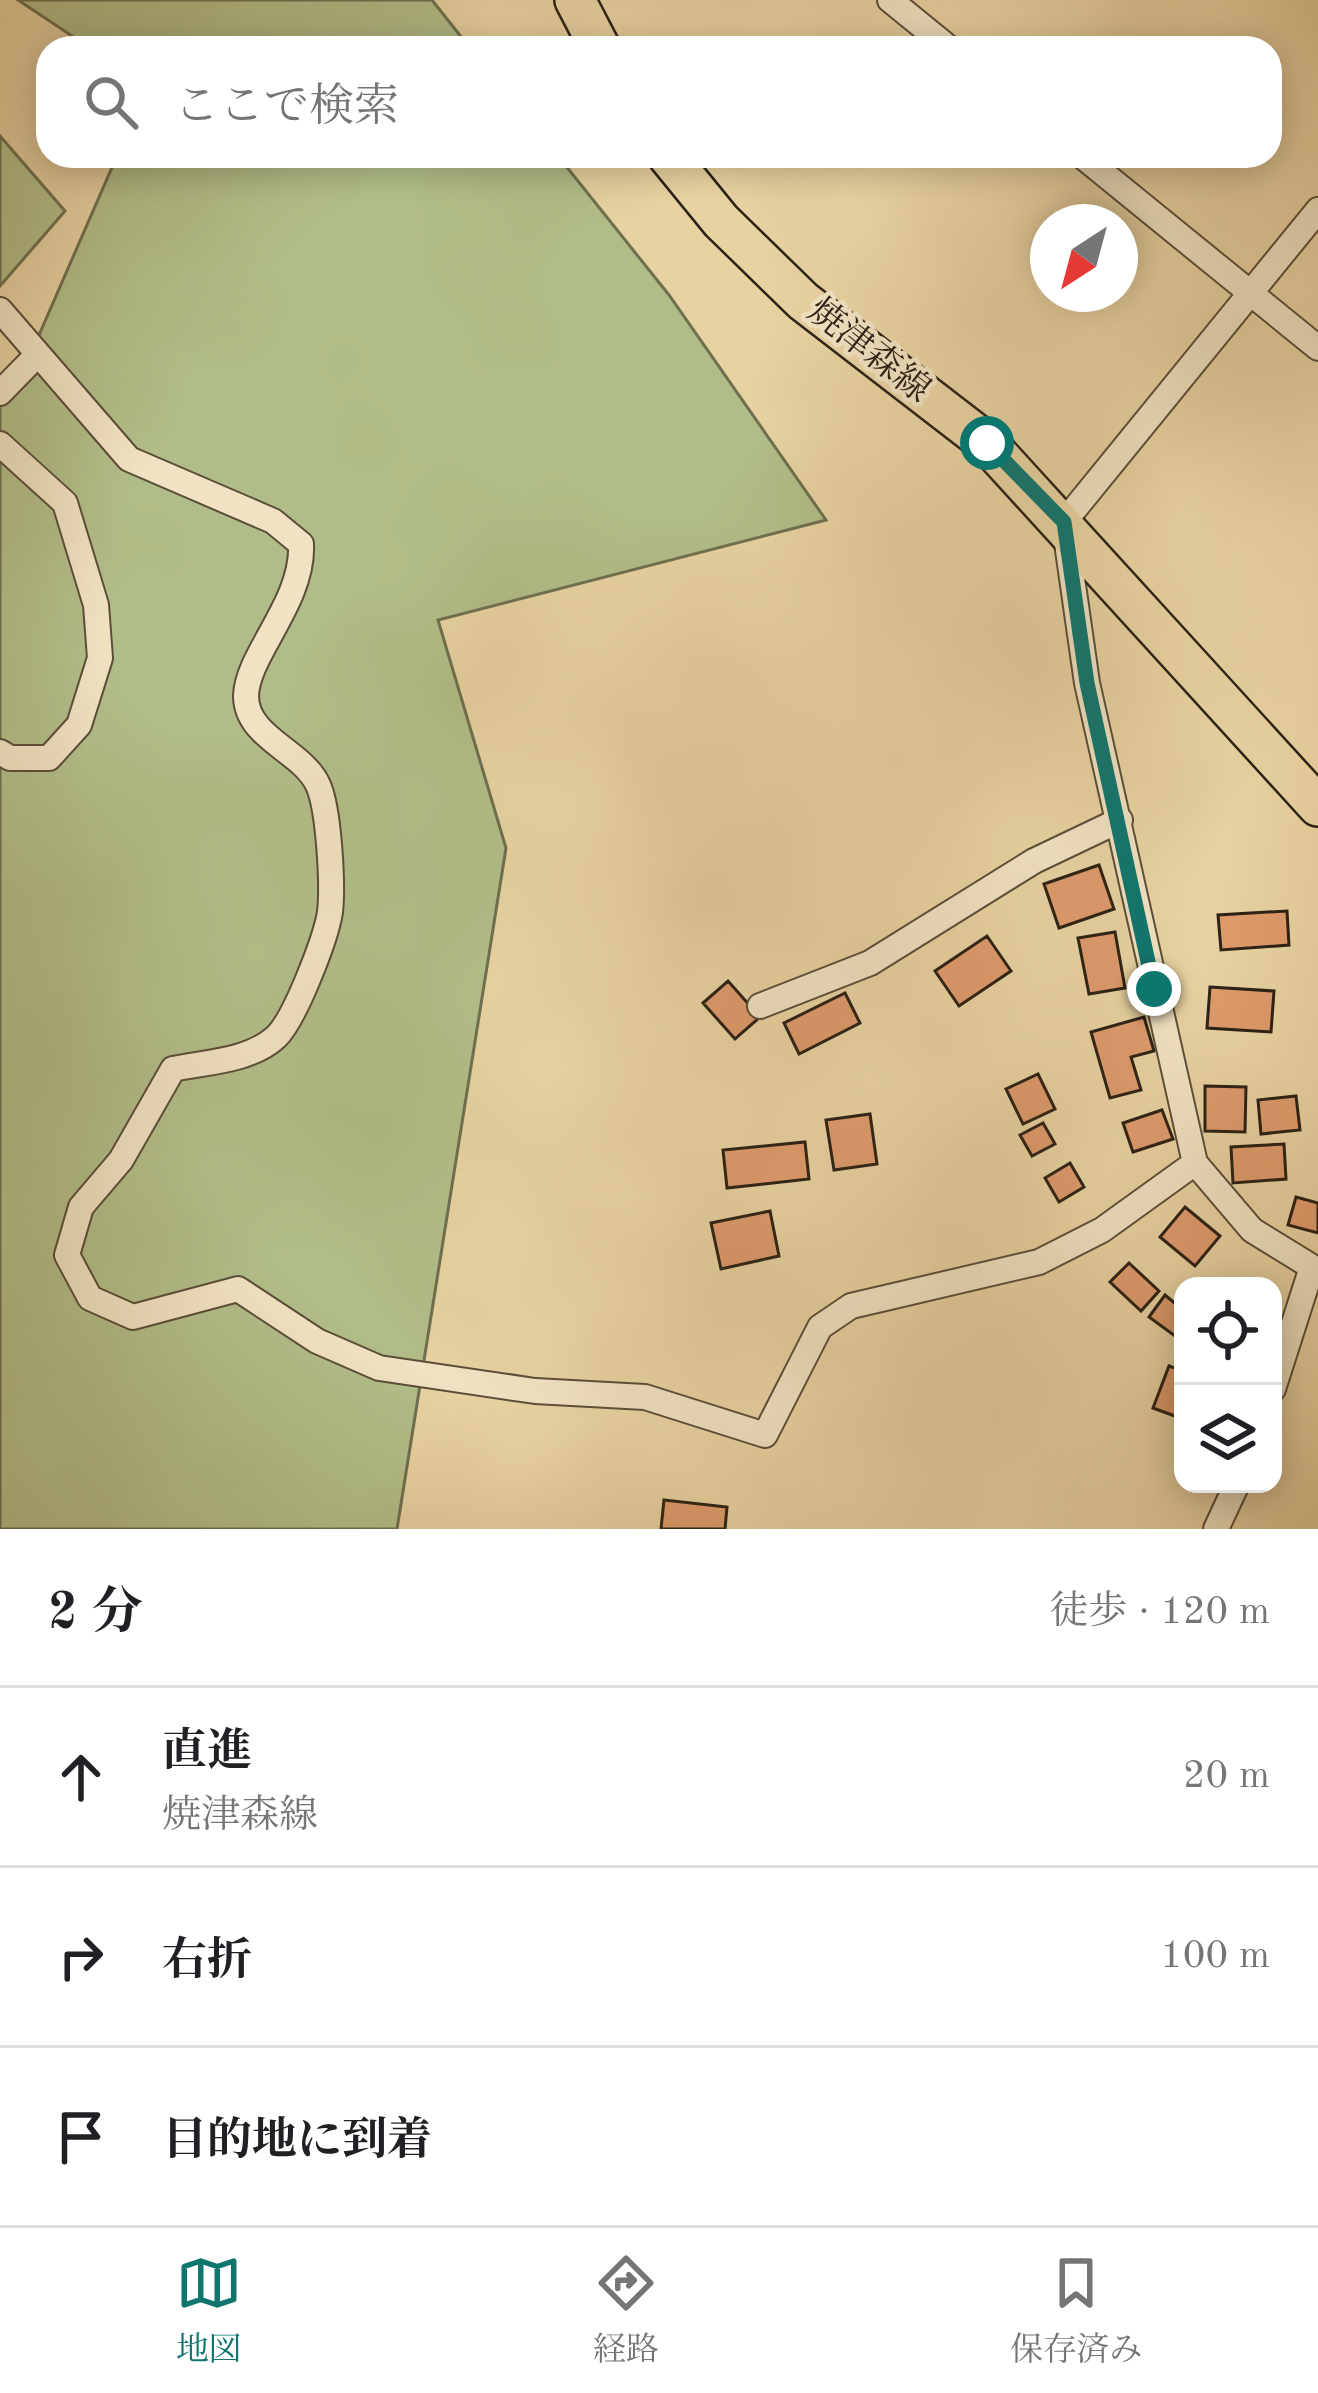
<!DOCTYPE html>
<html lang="ja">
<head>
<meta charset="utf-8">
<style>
  :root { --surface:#fff; --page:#f2f2f2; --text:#202124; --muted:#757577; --line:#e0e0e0; --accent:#0f766e }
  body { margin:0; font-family:"Old Standard TT","Noto Serif JP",serif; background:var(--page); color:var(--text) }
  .controls { position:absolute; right:36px; bottom:36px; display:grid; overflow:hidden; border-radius:24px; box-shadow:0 6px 30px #0003 }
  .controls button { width:108px; height:108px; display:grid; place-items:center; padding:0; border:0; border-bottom:3px solid var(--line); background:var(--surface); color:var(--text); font:60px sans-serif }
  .compass { position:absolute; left:1030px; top:204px; width:108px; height:108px; border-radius:50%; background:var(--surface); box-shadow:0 6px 30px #0003; rotate:216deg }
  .stop { position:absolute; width:36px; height:36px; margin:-27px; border:9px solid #0f766e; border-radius:50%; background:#fff }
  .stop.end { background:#0f766e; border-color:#fff; box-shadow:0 3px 12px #0008 }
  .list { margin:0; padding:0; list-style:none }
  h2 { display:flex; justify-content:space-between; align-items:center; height:156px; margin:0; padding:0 48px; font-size:51px }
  h2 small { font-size:39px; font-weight:400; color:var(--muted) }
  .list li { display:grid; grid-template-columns:78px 1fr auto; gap:36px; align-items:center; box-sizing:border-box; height:180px; padding:0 48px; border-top:3px solid var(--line) }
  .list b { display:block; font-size:45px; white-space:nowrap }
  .list p { margin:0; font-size:39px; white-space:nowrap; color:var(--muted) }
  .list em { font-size:39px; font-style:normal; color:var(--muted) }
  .icon { flex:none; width:66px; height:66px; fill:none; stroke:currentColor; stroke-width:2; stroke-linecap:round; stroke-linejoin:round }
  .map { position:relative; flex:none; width:1318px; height:1529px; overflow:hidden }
  .search { position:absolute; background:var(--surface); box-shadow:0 6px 30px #0003; left:36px; right:36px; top:36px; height:132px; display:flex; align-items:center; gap:30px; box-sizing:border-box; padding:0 42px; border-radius:36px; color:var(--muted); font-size:45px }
  .sheet { height:696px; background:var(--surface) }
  nav { display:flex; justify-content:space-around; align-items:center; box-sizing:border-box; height:168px; border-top:3px solid var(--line); background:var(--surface); font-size:33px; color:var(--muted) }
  nav a { display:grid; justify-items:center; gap:6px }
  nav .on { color:var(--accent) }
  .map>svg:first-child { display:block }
</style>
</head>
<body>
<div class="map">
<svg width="1318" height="1529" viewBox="0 0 1318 1529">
  <rect width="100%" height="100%" fill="#e8d2a1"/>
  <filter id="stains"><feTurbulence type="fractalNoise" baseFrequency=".00167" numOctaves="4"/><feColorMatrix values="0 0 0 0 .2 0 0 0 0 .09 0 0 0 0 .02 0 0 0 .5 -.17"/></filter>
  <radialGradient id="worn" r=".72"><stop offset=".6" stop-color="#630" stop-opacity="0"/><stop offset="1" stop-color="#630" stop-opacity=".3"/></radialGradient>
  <path fill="#b1bd88" stroke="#6e704f" stroke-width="3" d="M18,0h414l38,48h-323l-2,-8 -55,8z
    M0,136l65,75 -65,75z
    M117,156h441l111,139 157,225 -388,100 68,228 -109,681h-397v-1150l22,-5z"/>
  <path fill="#de9b6c" stroke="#2c2216" stroke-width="3" d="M1099,865l15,44 -55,19 -15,-44z
    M1287,911l2,34 -68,5 -3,-35z
    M1115,932l10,56 -36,6 -11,-56z
    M987,936l24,35 -52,35 -24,-35z
    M728,981l32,36 -25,22 -32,-36z
    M1210,987l64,4 -3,41 -64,-4z
    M845,993l15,30 -61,31 -15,-31z
    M1144,1017l10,34 -23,6 10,33 -31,8 -19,-66z
    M1038,1074l17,35 -32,15 -17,-35z
    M1205,1086l41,1 -1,45 -40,-1z
    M1296,1096l4,34 -39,4 -3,-34z
    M1162,1110l11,29 -40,13 -10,-29z
    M870,1114l7,50 -43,6 -8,-50z
    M1043,1123l12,21 -23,12 -12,-21z
    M805,1142l4,37 -82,9 -4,-38z
    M1284,1144l2,35 -53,4 -2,-36z
    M1070,1163l14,24 -25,15 -14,-24z
    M1296,1197l22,6v30l-30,-8z
    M1185,1207l35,29 -25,30 -35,-29z
    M770,1211l9,45 -58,13 -10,-46z
    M1129,1263l30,28 -18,20 -31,-29z
    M1165,1295l18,15v16l-8,10 -26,-19z
    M1169,1366l14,5v48l-30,-11z
    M664,1500l63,7 -2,22h-64z"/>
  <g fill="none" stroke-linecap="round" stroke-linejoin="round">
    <defs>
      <path id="minor" d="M890,0l59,48
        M1082,156l236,192
        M0,310l129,149 144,62 28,23c3,58 -54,110 -55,152 0,42 57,55 72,89 11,24 15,100 12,127 -4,26 -35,107 -54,125 -26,24 -70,25 -103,32l-52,91 -40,47 -14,48 23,43 43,19 105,-28 79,52 62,27 156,23 110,6 120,38 55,-108 31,-21 188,-44 63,-32 93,-67
        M0,393l38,-39
        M0,444l65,59 31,102 4,53 -21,67 -30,33h-39l-10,-6
        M760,1006l110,-43 164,-102 86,-41
        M1273,1389l39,-122 -60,-37 -57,-67 -108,-480 -23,-161 254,-312
        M1216,1529l21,-45"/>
      <path id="primary" d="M575,0l25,48
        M668,156l53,65 82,80 184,142 331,363"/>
    </defs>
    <use href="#minor" stroke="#5b4e39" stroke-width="28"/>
    <use href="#primary" stroke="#2c2216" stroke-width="44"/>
    <use href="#minor" stroke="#f0e2c2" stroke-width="24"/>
    <use href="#primary" stroke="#e8d2a1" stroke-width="39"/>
  </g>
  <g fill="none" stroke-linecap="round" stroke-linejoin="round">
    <path stroke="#0f766e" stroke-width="15" d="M987,443l77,79 23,161 67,306"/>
  </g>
  <g text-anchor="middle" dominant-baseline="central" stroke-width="9" stroke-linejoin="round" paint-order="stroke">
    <g font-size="36" fill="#2c2216" stroke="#f0e2c2">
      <text transform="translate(868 352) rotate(38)">焼津森線</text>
    </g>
  </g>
  <rect width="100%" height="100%" filter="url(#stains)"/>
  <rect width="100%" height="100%" fill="url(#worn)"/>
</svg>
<div class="controls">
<button><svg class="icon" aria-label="locate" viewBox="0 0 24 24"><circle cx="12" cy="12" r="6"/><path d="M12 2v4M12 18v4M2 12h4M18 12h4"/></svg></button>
<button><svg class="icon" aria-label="layers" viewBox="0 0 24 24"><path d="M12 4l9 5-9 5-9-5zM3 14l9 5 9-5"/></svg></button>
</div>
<svg class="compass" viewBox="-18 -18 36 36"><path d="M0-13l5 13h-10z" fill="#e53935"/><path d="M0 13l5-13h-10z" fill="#757577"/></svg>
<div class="stop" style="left:987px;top:443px"></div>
<div class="stop end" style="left:1154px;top:989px"></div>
<div class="search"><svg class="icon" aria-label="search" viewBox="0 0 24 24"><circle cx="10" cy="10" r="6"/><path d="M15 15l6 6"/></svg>ここで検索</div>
</div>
<section class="sheet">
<h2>2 分<small>徒歩 · 120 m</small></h2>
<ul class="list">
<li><svg class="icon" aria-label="ahead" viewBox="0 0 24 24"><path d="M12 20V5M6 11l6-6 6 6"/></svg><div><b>直進</b><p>焼津森線</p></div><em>20 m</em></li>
<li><svg class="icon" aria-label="right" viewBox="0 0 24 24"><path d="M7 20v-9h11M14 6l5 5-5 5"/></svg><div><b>右折</b></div><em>100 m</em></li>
<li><svg class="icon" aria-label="arrive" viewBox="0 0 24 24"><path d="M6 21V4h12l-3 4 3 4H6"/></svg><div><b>目的地に到着</b></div></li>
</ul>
</section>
<nav>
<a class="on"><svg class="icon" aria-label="map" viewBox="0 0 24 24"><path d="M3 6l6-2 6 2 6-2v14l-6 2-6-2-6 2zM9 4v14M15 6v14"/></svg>地図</a>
<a><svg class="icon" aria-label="directions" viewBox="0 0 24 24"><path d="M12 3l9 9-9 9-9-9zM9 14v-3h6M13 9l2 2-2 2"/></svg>経路</a>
<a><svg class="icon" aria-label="saved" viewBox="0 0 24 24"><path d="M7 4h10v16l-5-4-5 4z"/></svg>保存済み</a>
</nav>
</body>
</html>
